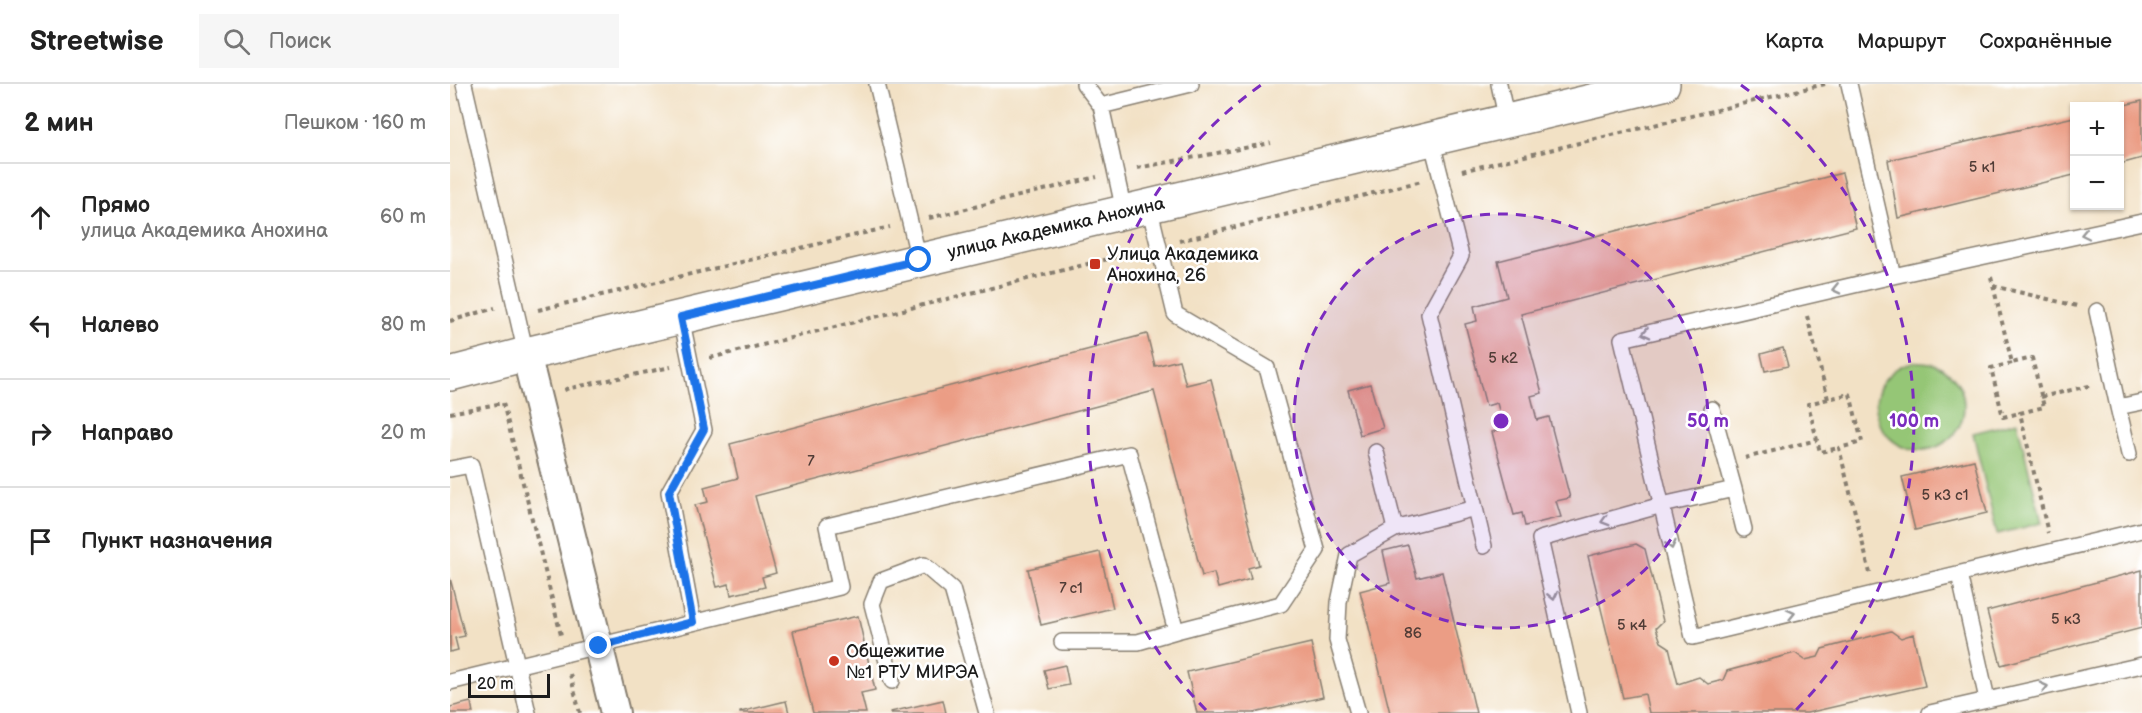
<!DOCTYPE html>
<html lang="ru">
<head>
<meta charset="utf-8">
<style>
  :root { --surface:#fff; --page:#f6f6f6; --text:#222; --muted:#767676; --line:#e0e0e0 }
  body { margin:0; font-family:"Balsamiq Sans",sans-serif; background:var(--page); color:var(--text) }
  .controls { position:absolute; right:18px; top:18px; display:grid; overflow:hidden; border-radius:0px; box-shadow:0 2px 4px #0004 }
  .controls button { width:54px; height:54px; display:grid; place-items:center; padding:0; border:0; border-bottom:2px solid var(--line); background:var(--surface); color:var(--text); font:30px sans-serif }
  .scale { position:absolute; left:18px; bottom:15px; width:82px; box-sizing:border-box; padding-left:6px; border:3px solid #1c1c1c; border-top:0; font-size:16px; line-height:21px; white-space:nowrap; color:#1c1c1c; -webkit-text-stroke:4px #fff; paint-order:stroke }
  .stop { position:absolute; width:18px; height:18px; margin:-14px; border:4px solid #1a73e8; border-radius:50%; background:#fff }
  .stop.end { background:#1a73e8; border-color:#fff; box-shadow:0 2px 6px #0008 }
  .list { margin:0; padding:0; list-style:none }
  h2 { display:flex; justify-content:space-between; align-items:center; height:78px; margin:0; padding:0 24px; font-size:26px }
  h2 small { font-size:20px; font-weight:400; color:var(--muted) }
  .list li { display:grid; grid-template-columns:39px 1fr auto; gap:18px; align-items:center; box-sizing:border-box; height:108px; padding:0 24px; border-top:2px solid var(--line) }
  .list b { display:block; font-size:22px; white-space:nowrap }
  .list p { margin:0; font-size:20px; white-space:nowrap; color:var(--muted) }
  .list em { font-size:20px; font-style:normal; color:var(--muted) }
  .icon { flex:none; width:33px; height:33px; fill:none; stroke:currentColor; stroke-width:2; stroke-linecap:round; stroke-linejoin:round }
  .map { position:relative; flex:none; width:1692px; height:629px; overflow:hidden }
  header { display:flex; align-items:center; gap:36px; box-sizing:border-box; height:84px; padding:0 30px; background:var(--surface); border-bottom:2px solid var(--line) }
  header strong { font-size:28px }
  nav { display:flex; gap:33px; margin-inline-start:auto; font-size:21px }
  .search { width:420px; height:54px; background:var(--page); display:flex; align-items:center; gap:15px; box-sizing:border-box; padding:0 21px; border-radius:0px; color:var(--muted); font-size:22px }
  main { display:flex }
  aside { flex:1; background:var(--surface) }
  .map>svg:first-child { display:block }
</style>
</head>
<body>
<header>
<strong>Streetwise</strong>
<div class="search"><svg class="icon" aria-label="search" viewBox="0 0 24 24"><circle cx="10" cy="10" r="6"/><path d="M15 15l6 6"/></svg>Поиск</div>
<nav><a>Карта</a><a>Маршрут</a><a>Сохранённые</a></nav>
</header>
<main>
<aside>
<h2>2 мин<small>Пешком · 160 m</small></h2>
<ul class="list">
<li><svg class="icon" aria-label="ahead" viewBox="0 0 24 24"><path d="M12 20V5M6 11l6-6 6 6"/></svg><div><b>Прямо</b><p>улица Академика Анохина</p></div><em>60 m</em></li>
<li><svg class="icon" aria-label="left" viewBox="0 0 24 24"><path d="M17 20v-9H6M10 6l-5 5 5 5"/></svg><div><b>Налево</b></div><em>80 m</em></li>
<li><svg class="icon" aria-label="right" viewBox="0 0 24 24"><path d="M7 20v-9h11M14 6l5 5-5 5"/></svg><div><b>Направо</b></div><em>20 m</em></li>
<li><svg class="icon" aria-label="arrive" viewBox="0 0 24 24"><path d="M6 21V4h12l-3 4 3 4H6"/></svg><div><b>Пункт назначения</b></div></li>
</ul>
</aside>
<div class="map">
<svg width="1692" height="629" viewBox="0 0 1692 629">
  <rect width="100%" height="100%" fill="#fff"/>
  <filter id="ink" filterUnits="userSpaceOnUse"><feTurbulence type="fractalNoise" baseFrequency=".0167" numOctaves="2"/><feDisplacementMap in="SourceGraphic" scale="12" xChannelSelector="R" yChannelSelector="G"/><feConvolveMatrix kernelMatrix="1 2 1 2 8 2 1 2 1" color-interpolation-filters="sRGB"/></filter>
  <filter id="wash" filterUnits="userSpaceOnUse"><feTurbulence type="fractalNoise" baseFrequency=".008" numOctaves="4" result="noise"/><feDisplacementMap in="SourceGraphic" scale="24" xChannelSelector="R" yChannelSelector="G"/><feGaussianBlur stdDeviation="1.35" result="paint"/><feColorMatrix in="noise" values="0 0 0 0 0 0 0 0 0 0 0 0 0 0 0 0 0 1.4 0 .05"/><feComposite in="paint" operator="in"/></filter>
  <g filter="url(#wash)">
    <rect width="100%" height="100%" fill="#f2e1c5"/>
    <path fill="#95c676" stroke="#587149" stroke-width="1.5" d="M1426 322a44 44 0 1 1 88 0a44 44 0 1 1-88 0Z
      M1567,338l25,101 -45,11 -24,-101z"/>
    <g id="blocks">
      <path fill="#eb9d85" d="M1692,17v57l-22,6v-58z
        M1624,33v58l-176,43 -10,-58z
        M1392,89l14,55 -335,86 21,79 -11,3 6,24 12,-3 21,81 -14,3 5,16 -36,9 -3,-13 -8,2 -22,-83 12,-3 -7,-26 -11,3 -21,-82 12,-3 -3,-15 33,-9 -9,-36z
        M697,250l8,32 24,-6 7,25 25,-6 48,186 -11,3 3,11 -33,9 -4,-15 -12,3 -48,-185 -399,105 21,77 -14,4 3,10 -34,8 -2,-11 -12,3 -22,-82 13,-3 -4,-15 34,-9 -8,-34z
        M1333,264l5,18 -23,5 -4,-17z
        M920,300l13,44 -23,7 -12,-45z
        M1524,376l13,53 -72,17 -13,-53z
        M1186,460l9,5 18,72 -7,7 5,14 8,5 9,37 21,-7 9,7 15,-4 4,-9 68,-18 10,7 13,-3 4,-8 69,-18 10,7 12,-4 12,52 -118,27h-158l-4,-19 -22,4 -35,-142z
        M958,461l9,33 25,-6 34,141h-86l-30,-122 30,-8 -7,-32z
        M650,468l13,56 -72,17 -13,-56z
        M1692,486v58l-141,37 -14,-54z
        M0,494l15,58 -10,2 3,12 -8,2z
        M408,532l17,74 -14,3 5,20h-53l-20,-82z
        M861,559l12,54 -69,16h-57l-10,-41z
        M615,581l4,20 -20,4 -5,-19z
        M493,616l3,13h-56v-1z
        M336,617l3,12h-49v-1z
        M21,618l2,11h-23v-6z"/>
    </g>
  </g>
  <g filter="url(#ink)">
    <use href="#blocks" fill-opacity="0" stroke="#877e70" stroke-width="1.5"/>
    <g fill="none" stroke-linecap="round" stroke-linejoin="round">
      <defs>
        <path id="lane" d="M14,0l62,270
          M427,0l42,176
          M634,0l17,22 90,-22
          M1049,0l8,37
          M1399,0l44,192
          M651,22l23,105
          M981,55l30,117 -32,58 55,232
          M1692,138l-249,54 -271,63 71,298 449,-107
          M1647,227l21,96 24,-5
          M231,233l23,113 -35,62 24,130
          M1668,323l11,47
          M926,368l19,77
          M0,385l21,-4 57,248
          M1284,405l10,40
          M1509,490l28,125
          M612,558h76l38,-11
          M442,597l-20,-77 9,-23 43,-16 28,24 35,124
          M0,598l390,-95 -13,-61 302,-72 47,177 105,-27 36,-54 -50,-182 -92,-54 -26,-108
          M908,629l-21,-73 2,-38 10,-47 46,-26 80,-21
          M1129,629l-39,-174 122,-34 72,-16 -22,-80
          M1480,629l212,-48"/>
        <path id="street" d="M76,270l89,359"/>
        <path id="secondary" d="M0,290l76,-20 1137,-270"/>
      </defs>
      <use href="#lane" stroke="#877e70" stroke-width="18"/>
      <use href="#street" stroke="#877e70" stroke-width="32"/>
      <use href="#secondary" stroke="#877e70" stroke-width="36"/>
      <path stroke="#877e70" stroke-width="4" stroke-dasharray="4.5 4.5" stroke-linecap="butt" d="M687,84l134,-25
        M1012,87l363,-87
        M479,134l168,-41
        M729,157l243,-60
        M1541,193l21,86 20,-5 12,49 -24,6 28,120
        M1543,202l84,20
        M88,226l352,-83
        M1357,232l21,83 22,-5 12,48 -23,6 31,125
        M0,237l45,-13
        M260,274l430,-107
        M1562,279l-21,5 12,49 17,-4
        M117,307l-1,-2 105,-22
        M1591,313l52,-12
        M1378,315l-20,5 12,48 19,-4
        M0,329l53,-10 58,232
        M1295,374l72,-18
        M120,590l10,39"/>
      <use href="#lane" stroke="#fff" stroke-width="15"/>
      <use href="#street" stroke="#fff" stroke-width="28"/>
      <use href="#secondary" stroke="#fff" stroke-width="33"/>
    </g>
    <defs><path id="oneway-chevron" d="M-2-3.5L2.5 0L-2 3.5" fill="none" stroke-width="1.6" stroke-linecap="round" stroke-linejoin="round" transform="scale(1.5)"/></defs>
    <g stroke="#999">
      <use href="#oneway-chevron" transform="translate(1635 150) rotate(168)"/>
      <use href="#oneway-chevron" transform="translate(1386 205) rotate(167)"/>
      <use href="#oneway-chevron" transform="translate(1196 249) rotate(167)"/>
      <use href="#oneway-chevron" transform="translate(1155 437) rotate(164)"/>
      <use href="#oneway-chevron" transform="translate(1221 461) rotate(77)"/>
      <use href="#oneway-chevron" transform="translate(1103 512) rotate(77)"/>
      <use href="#oneway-chevron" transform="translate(1341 530) rotate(-13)"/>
      <use href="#oneway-chevron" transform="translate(1594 603) rotate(-13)"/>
    </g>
  </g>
  <g fill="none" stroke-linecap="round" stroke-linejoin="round" filter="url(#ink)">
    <path stroke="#1a73e8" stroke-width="8" d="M149,562l94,-24 -24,-130 35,-63 -23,-112 238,-57"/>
  </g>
  <circle cx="1051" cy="337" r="207" fill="#7b2cbf" fill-opacity=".12"/>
  <g fill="none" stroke="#7b2cbf" stroke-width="3" stroke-dasharray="10 8">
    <circle cx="1051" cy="337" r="207"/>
    <path d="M756 626A413 413 0 0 1 811 1M1291 1A413 413 0 0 1 1346 626"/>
  </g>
  <g fill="#c8321e" stroke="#fff" stroke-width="2">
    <rect x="639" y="174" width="12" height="12" rx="3"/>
    <circle cx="384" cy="577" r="6"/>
  </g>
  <g text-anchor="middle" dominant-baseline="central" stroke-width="5" stroke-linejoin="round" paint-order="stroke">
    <g font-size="15" fill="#503c36">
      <text x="1532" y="83">5 к1</text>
      <text x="1053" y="274">5 к2</text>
      <text x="361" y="377">7</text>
      <text x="1495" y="411">5 к3 с1</text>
      <text x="621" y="504">7 с1</text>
      <text x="1616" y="535">5 к3</text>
      <text x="1182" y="541">5 к4</text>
      <text x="963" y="549">86</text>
    </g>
    <g font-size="18" fill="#1c1c1c" stroke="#fff">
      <text transform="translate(606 144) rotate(-13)">улица Академика Анохина</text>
    </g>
    <g font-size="18" fill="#1c1c1c" stroke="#fff" text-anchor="start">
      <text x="657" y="170">Улица Академика<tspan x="657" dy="21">Анохина, 26</tspan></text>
      <text x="396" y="567">Общежитие<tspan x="396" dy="21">№1 РТУ МИРЭА</tspan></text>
    </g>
  </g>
  <circle cx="1051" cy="337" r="9" fill="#7b2cbf" stroke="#fff" stroke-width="3"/>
  <g font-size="18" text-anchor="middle" font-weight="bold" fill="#7b2cbf" stroke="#fff" stroke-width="5" stroke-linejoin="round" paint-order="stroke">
    <text x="1258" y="343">50 m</text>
    <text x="1464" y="343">100 m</text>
  </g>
</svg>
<div class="controls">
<button>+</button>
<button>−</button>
</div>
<div class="scale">20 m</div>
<div class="stop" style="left:469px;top:176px"></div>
<div class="stop end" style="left:149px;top:562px"></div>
</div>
</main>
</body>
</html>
